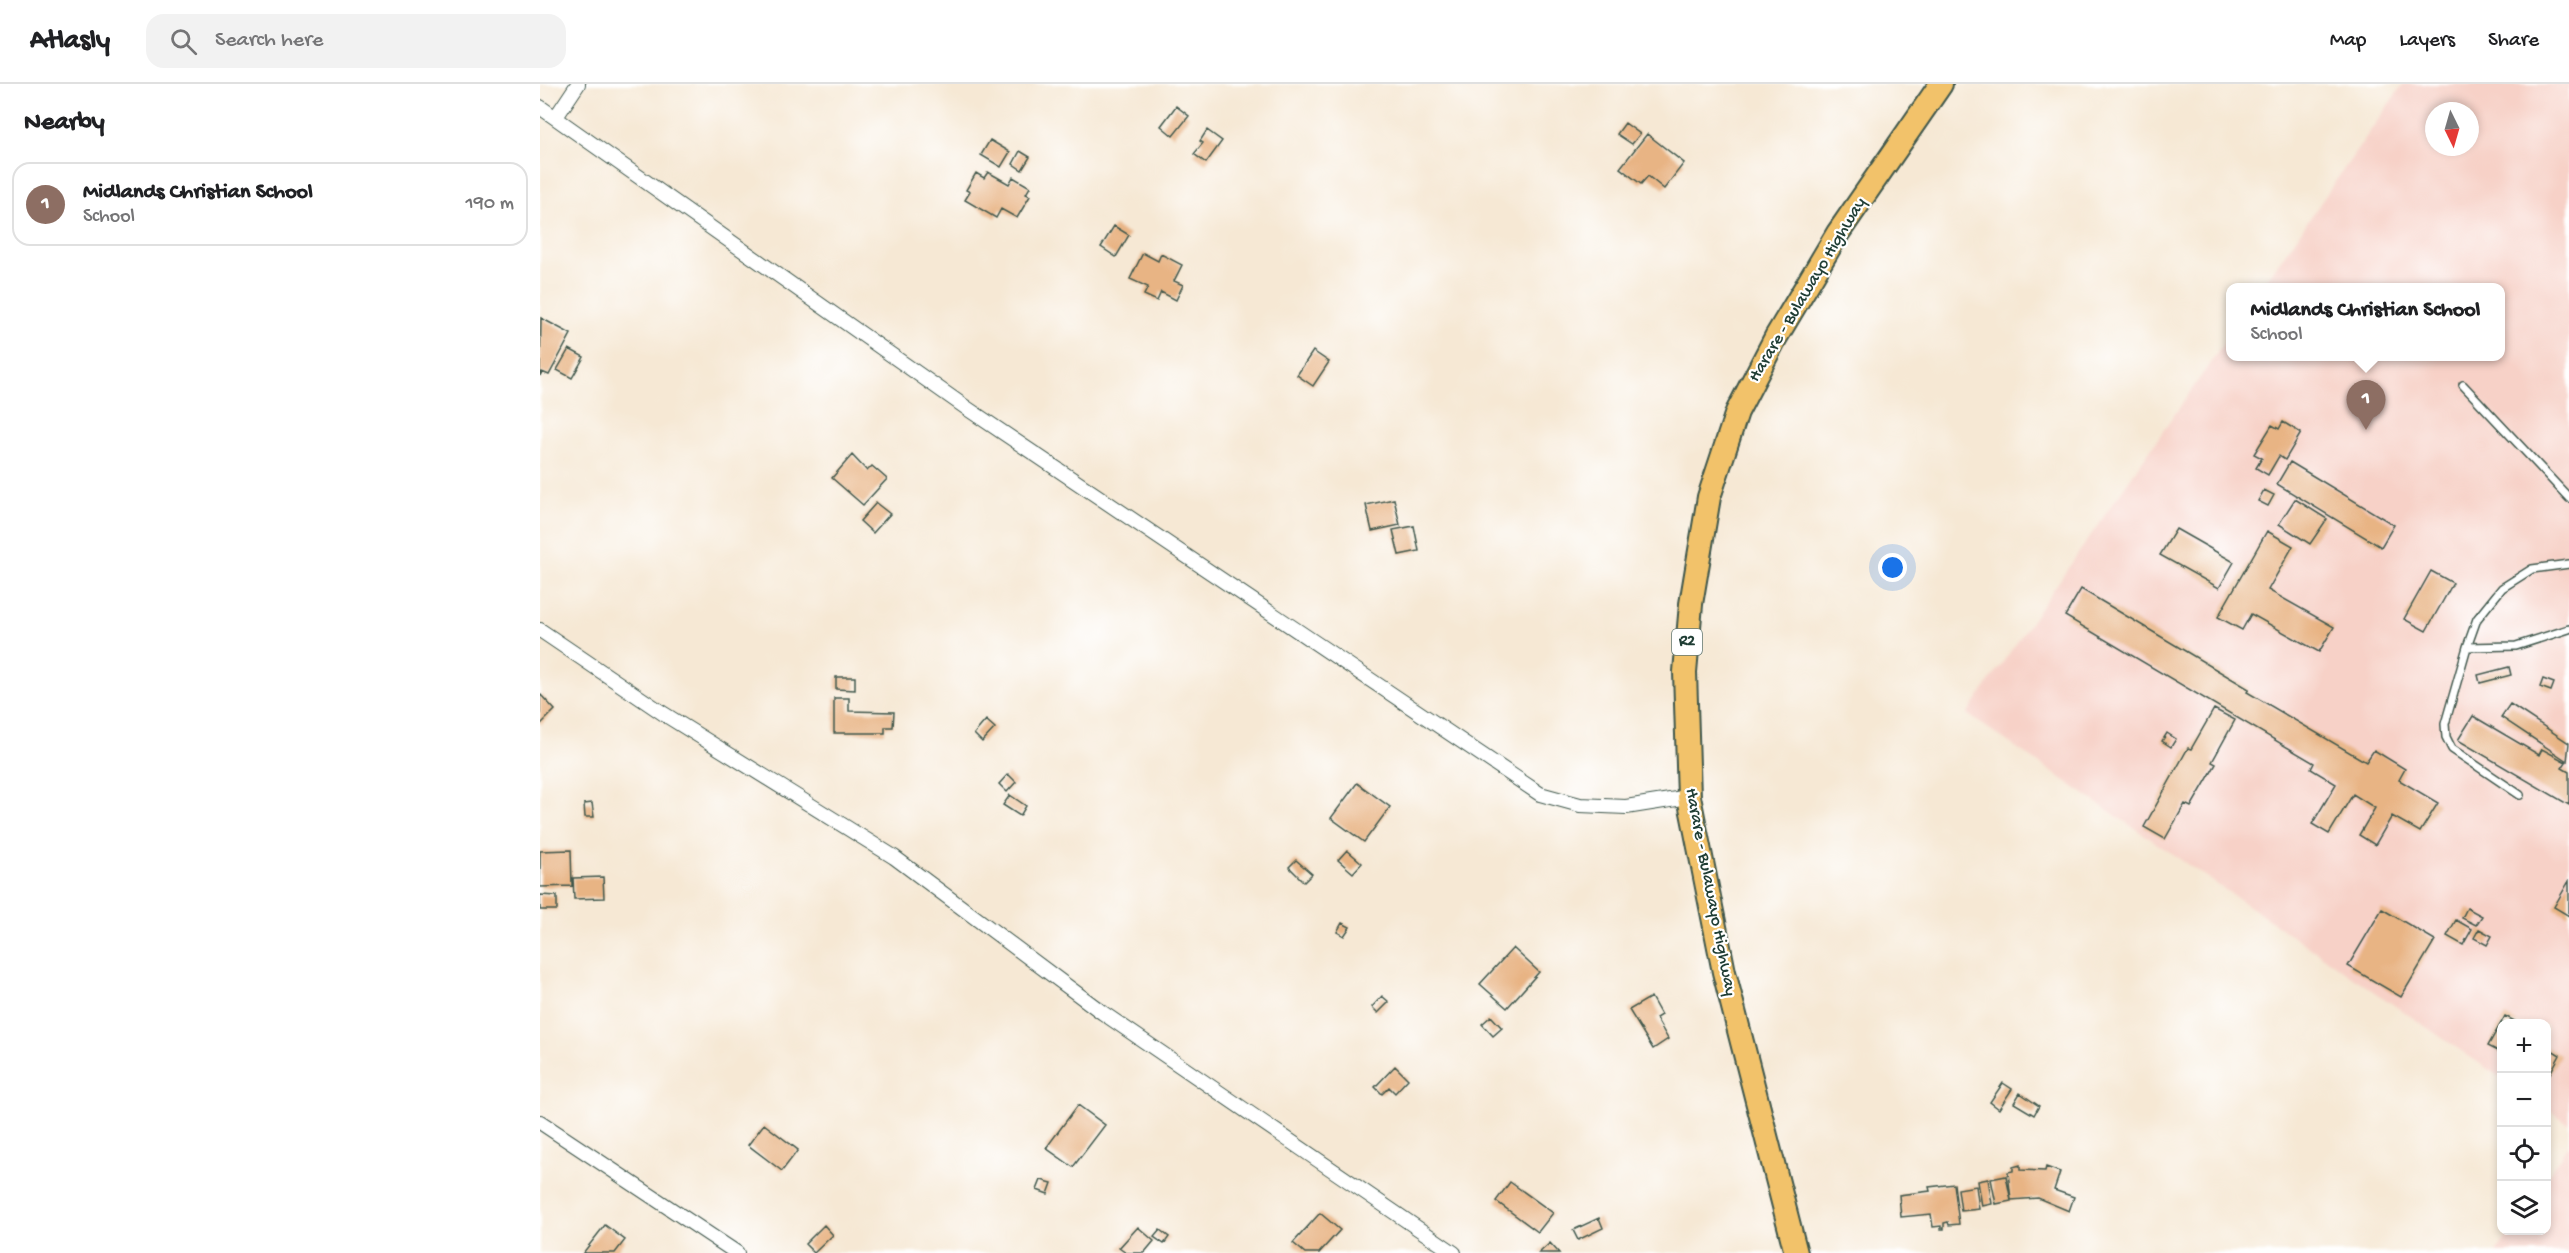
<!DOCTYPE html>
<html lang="en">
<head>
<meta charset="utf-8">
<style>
  :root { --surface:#fff; --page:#f2f2f2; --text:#202124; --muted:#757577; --line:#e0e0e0; --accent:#c8321e }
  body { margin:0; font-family:"Gochi Hand",sans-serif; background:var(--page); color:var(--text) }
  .controls { position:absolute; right:18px; bottom:18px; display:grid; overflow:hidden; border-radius:12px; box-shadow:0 3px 9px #0003 }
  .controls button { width:54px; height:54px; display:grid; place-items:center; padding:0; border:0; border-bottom:2px solid var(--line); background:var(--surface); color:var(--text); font:30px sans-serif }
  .compass { position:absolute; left:1885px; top:18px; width:54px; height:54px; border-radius:50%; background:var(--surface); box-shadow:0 3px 9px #0003; rotate:175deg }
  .you { position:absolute; left:1353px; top:484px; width:21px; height:21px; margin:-15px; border:4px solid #fff; border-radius:50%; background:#1a73e8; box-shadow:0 0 0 9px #1a73e833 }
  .badge { display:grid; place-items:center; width:39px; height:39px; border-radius:50%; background:var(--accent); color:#fff; font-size:20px; font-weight:700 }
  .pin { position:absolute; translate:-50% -50px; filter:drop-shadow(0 2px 3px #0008) }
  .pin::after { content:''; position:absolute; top:32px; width:21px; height:18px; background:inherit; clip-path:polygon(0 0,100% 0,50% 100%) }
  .popup { position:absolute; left:1686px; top:199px; width:279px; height:78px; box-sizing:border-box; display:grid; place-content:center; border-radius:12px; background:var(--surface); filter:drop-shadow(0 2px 4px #0005); font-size:20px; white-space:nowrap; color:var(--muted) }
  .popup b { font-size:22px; color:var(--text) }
  .popup::after { content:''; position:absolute; left:50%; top:100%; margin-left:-12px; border:12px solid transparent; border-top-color:var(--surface) }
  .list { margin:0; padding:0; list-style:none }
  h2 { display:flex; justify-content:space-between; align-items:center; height:78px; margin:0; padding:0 24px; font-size:26px }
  h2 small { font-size:20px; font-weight:400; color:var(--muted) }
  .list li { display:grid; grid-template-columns:39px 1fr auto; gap:18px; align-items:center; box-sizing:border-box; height:84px; margin:0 12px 12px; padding:0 12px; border:2px solid var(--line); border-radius:18px }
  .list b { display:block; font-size:22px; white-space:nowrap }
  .list p { margin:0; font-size:20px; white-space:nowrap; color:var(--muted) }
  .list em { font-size:20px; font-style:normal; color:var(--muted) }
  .icon { flex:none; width:33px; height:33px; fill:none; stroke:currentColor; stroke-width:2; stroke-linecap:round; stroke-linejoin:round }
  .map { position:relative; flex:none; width:2029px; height:1169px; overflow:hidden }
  header { display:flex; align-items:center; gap:36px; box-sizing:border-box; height:84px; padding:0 30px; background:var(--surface); border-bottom:2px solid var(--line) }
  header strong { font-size:28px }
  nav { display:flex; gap:33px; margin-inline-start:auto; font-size:21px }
  .search { width:420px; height:54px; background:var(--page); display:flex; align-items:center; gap:15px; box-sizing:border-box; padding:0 21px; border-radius:18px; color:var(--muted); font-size:22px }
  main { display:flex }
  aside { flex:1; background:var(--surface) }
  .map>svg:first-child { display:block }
</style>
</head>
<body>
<header>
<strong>Atlasly</strong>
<div class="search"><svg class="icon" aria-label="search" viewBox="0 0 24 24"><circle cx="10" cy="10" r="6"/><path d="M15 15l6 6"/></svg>Search here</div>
<nav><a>Map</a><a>Layers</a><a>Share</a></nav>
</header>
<main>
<aside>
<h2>Nearby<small></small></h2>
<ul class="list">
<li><span class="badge" style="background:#8d6e63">1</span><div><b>Midlands Christian School</b><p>School</p></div><em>190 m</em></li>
</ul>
</aside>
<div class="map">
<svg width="2029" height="1169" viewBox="0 0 2029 1169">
  <rect width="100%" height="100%" fill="#fff"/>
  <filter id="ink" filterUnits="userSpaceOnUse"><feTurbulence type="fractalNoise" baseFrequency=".0167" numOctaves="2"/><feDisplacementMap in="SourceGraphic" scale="12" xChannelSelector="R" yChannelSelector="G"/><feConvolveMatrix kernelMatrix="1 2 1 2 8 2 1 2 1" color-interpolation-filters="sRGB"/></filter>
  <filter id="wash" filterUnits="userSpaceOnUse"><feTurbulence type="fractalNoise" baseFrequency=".008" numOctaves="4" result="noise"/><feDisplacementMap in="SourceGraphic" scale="24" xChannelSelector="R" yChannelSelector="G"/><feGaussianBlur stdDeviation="1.35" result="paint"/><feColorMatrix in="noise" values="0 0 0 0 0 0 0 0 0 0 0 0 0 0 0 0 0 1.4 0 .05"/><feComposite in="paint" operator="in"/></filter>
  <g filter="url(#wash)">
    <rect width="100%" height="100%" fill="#f6e8d4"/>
    <path fill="#f7d1c7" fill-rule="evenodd" d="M1863,0h166v1040l-22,-16 -1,-84h-44l-1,54 -534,-364 264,-381v23h270v-68l-239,-1zM1894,27h36v36h-36z
      M2029,1059v110h-73l15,-22 35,-1 1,-53z"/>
    <g id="blocks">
      <path fill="#e8b484" d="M636,22l13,10 -16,20 -12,-10z
        M1085,39l15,11 -8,10 -15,-10z
        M667,46l15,11 -16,22 -12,-9 9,-11 -3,-2z
        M1107,50l37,29 -20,26 -16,-13 -7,8 -21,-16z
        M450,56l20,12 -9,15 -20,-12z
        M480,67l10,6 -8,13 -9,-6z
        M448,88l21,12 4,-7 17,10 -4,7 4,2 -13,22 -16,-9 -5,9 -31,-18 5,-8 -4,-2 10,-17 8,5z
        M574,142l15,9 -13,22 -15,-10z
        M603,169l15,8 3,-7 21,11 -8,16 9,4 -7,15 -15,-8 -4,9 -13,-6 4,-8 -18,-8z
        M1,234l30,16 -22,41 -7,-3 -2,4z
        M29,265l15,8 -12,21 -15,-8z
        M773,267l16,11 -16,24 -16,-11z
        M1743,338l18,11 -16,27 -6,-4 -11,19 -12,-7 6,-10 -8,-4 18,-29 7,4z
        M312,371l15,16 5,-5 15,13 -24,26 -31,-27z
        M1750,378l104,63 -13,22 -104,-63z
        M1724,406l10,5 -6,11 -10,-5z
        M854,415l6,26 -28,6 -6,-26z
        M1755,415l32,20 -17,25 -31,-20z
        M336,419l14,11 -17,19 -13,-12z
        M874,442l5,25 -20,4 -6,-25z
        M1636,445l58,33 -15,26 -59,-33z
        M1727,447l26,15 -25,44 66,37 -15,25 -68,-38 -9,16 -24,-13z
        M1891,487l22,12 -27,48 -22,-12z
        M1541,505l168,100 -2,3 119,70 8,-12 31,19 -6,11 39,23 -18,29 -28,-16 -17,29 -16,-10 16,-27 -22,-14 -24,40 -17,-10 24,-40 -25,-15 3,-6 -249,-147z
        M1969,583l2,8 -31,8 -2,-8z
        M296,593h19v13l-19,-1z
        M2003,595l11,4 -3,8 -11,-4z
        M0,610l15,16 -15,15z
        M294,614h15v13l45,1 -1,15h-8v6h-51z
        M1970,620l59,39 -2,18 -66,-44z
        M1674,625l21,11 -23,42 4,2 -25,43 -6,-3 -20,35 -21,-12 44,-79 3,1z
        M1933,632l66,39 3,-6 24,13 -4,6 7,4v33l-111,-65z
        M446,636l9,8 -13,14 -8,-8z
        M1627,649l9,6 -5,8 -9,-6z
        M468,690l8,8 -9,10 -8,-8z
        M817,699l33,24 -26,35 -33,-24z
        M470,711l16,11 -6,10 -17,-11z
        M52,719l2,14h-9l-1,-13z
        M31,766l1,36 -32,1v-36z
        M807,766l15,13 -9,10 -15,-13z
        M756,776l16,14 -8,8 -15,-15z
        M63,793l1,21 -30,1 -1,-21z
        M2029,797v35l-15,-9z
        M0,811l17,1v14h-17z
        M1927,824l15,8 -6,9 -14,-7z
        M1842,825l53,31 -34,57 -53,-31z
        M1916,836l16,9 -9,16 -16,-9z
        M802,839l8,4 -6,9 -7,-4z
        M1939,845l13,7 -5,9 -13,-7z
        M973,864l26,24 -32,36 -27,-24z
        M842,912l7,6 -11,11 -6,-6z
        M1111,913l10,18 -5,3 12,21 -15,10 -24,-39z
        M951,932l11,12 -9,8 -11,-12z
        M1965,932l13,7 -16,1v29l-14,-7z
        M2007,963l13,8 -13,24z
        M855,982l13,13 -13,14 -6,-6 -7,7 -7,-7z
        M1463,999l9,6 -13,20 -9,-7z
        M1480,1009l19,13 -5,9 -20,-12z
        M538,1021l27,20 -32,42 -27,-19z
        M224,1040l34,26 -16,21 -34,-26z
        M1480,1081v5l25,1 1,-4 14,5 -6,18 20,7 -5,14 -31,-13 -27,2 -3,-28 5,-1v-4z
        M1466,1092l5,25 -15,3 -5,-25z
        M1448,1095l4,25 -10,2 -4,-25z
        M501,1096l11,3 -4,11 -11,-4z
        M970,1098l43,31 -15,19 -42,-31z
        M1414,1100l5,40 -10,1 -1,-3 -4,1v6h-3v-3l-8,1 -2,-13 -30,3 -2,-22 31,-4 -1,-4z
        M1436,1102l3,23 -18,2 -3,-22z
        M780,1129l20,17 -21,23h-14l-12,-10z
        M1059,1134l4,10 -25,12 -5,-10z
        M65,1141l20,15 -10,13h-32z
        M284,1141l9,10 -19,18 -9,-9z
        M598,1143l16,14 -10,12h-18l-7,-5z
        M620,1146l9,7 -5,7 -10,-7z
        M1010,1159l9,10h-20z"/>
    </g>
  </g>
  <g filter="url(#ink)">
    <use href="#blocks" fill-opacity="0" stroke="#3f574c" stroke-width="1.5"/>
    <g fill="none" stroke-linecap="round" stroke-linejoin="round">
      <defs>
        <path id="service" d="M1923,301l106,113
          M2029,480l-37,5 -30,19 -25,31 -10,28 49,-1 53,-17
          M1927,563l-22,77 1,13 6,12 68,46"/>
        <path id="minor" d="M0,23l428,302 572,385 40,11 46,2 63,-10
          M16,33l22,-33
          M0,546l124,84 230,143 209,156 351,240
          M0,1038l197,131"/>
        <path id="trunk" d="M1256,1169l-72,-281 -35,-175 -4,-125 6,-68 18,-107 28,-85 39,-75 62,-104 103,-149"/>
      </defs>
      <use href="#service" stroke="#3f574c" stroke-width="10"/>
      <use href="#minor" stroke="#3f574c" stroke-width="16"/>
      <use href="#trunk" stroke="#3f574c" stroke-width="26"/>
      <use href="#service" stroke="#fff" stroke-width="7"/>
      <use href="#minor" stroke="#fff" stroke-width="14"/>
      <use href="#trunk" stroke="#f2c26a" stroke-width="22"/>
    </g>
  </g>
  <g text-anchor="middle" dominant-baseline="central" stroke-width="4.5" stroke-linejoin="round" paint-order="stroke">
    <rect fill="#fff" stroke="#627771" stroke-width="1.5" x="1132" y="545" width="30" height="26" rx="4.5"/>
    <g font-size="16" font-weight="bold" fill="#1f3d34">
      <text x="1147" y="558">R2</text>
    </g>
    <g font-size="18" fill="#1f3d34" stroke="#fff">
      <text transform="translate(1268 206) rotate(-59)">Harare - Bulawayo Highway</text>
      <text transform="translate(1170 808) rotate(79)">Harare - Bulawayo Highway</text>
    </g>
  </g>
</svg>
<div class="controls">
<button>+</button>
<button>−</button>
<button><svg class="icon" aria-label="locate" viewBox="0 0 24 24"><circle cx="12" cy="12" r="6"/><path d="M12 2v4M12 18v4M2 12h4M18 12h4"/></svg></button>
<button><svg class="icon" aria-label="layers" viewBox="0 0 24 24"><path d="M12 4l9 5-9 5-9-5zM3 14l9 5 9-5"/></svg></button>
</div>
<svg class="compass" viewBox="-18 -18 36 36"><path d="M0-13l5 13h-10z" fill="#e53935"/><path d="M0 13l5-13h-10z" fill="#757577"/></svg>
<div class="you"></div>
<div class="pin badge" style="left:1826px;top:346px;background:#8d6e63">1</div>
<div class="popup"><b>Midlands Christian School</b>School</div>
</div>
</main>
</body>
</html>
